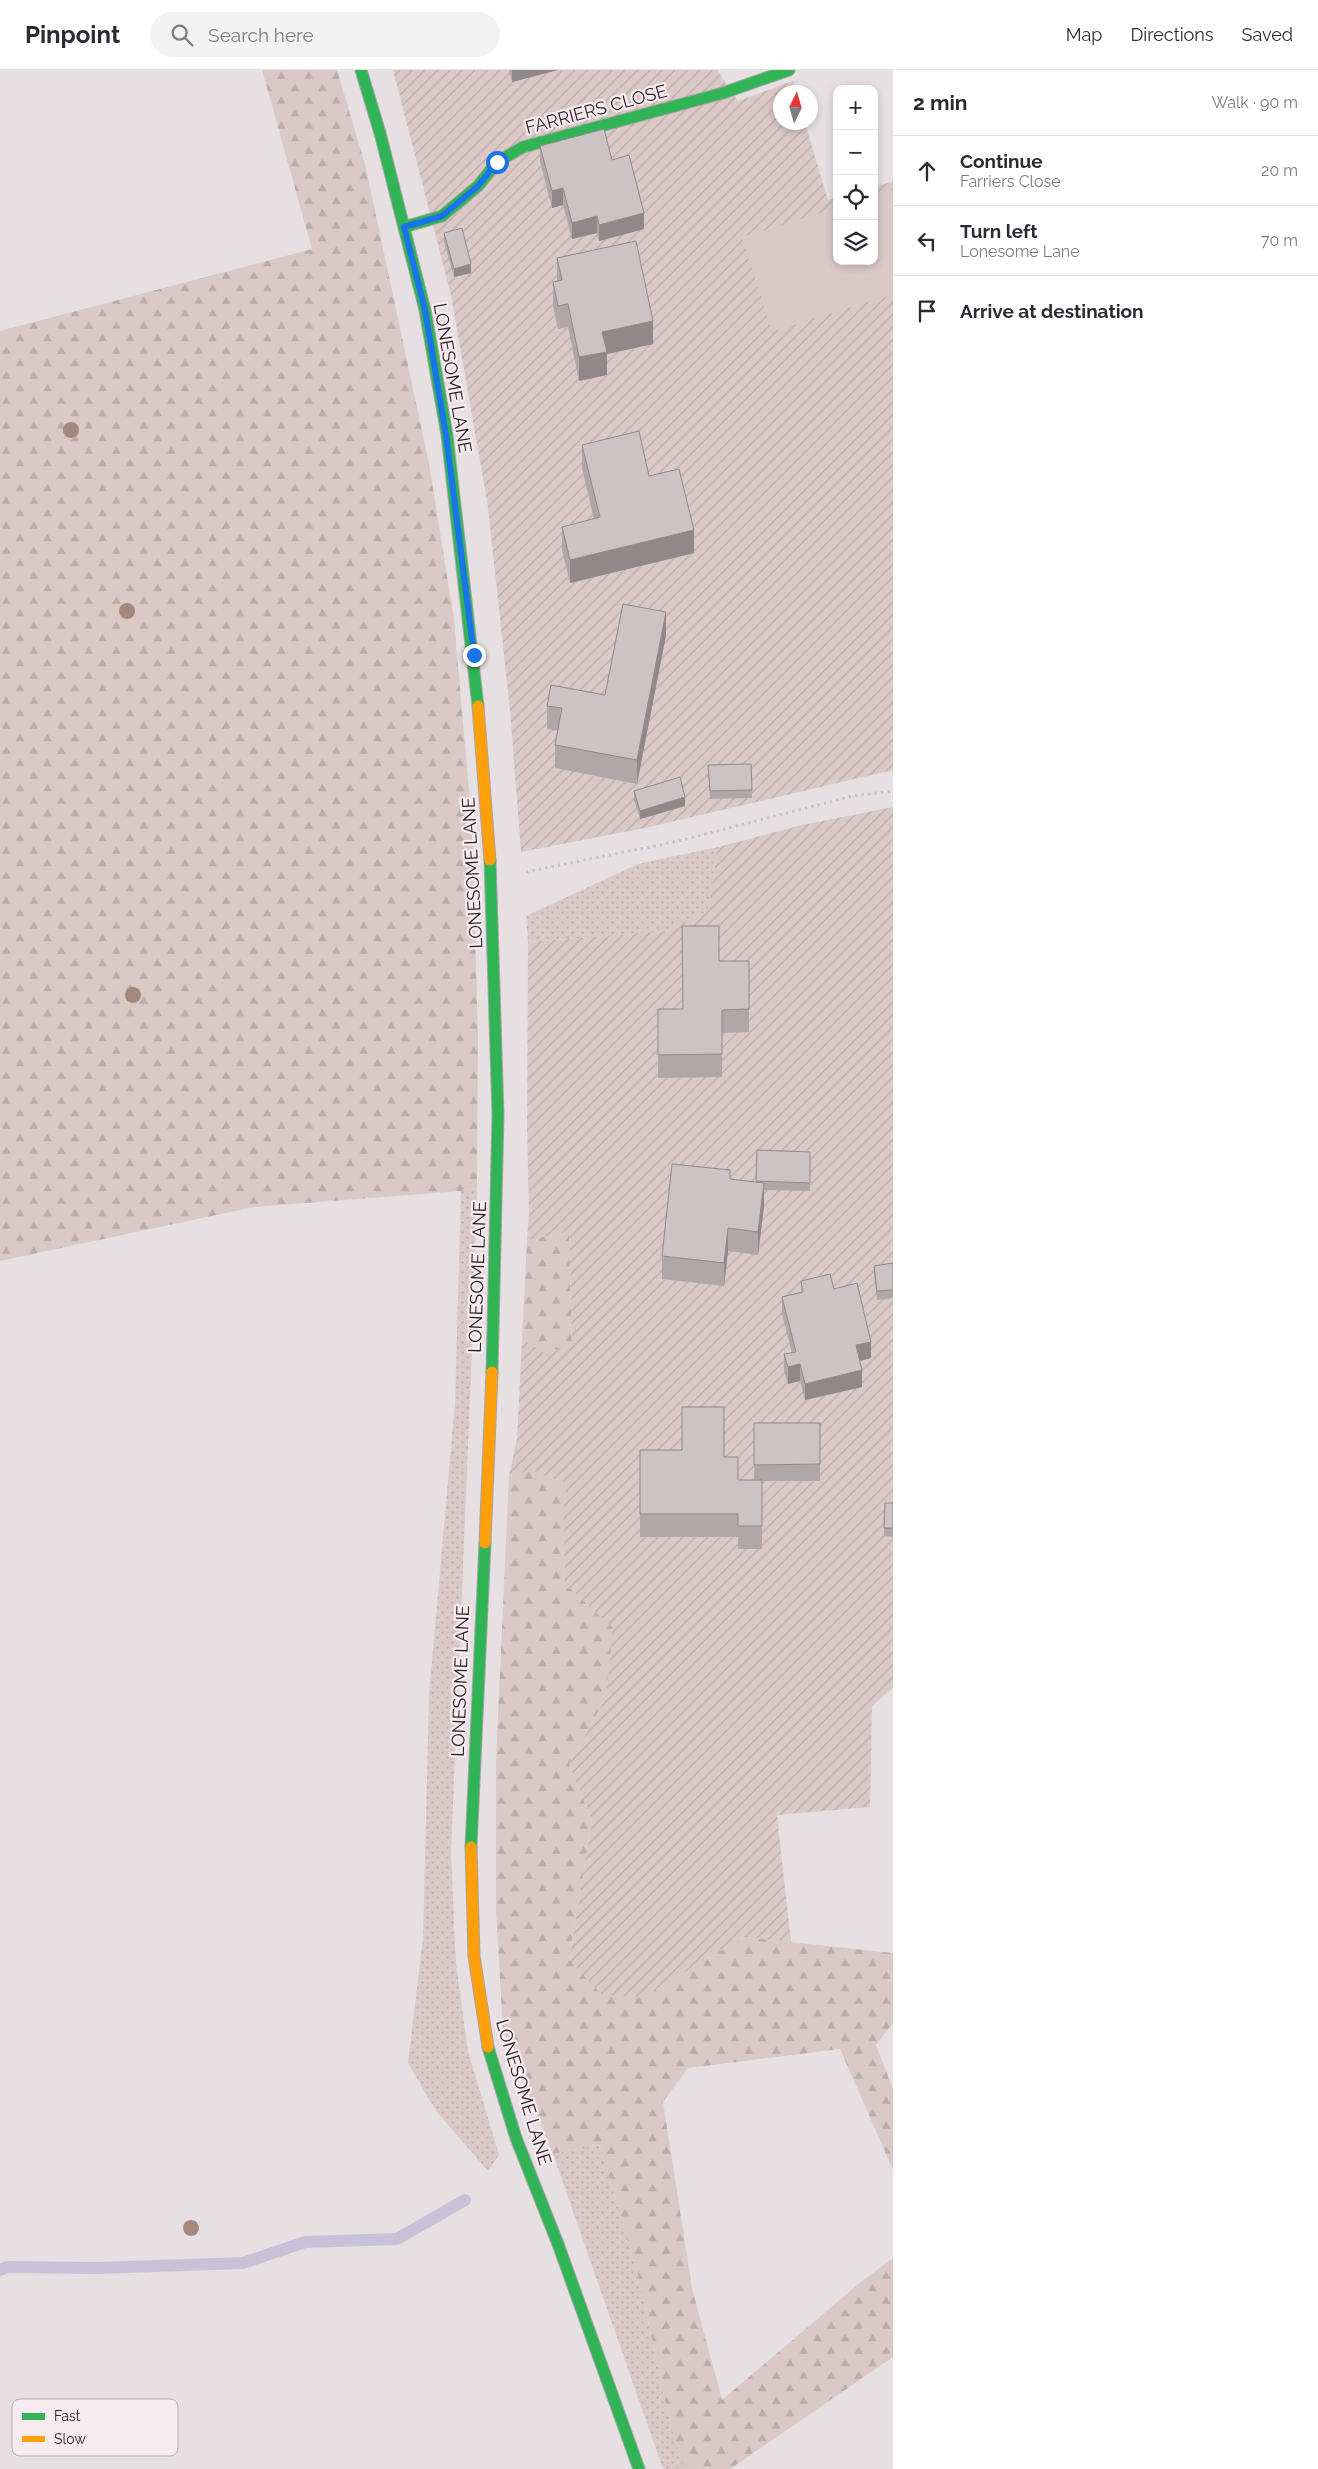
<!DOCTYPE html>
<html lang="en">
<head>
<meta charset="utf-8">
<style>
  :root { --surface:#fff; --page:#f2f2f3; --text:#2b2b33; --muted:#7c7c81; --line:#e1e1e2 }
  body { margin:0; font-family:Raleway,sans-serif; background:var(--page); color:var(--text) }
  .controls { position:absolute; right:15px; top:15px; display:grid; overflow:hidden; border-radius:10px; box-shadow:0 2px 8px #0003 }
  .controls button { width:45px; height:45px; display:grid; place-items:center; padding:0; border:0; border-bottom:1px solid var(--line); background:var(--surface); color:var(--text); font:25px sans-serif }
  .compass { position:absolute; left:773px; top:15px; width:45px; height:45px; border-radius:50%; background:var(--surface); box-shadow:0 2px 8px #0003; rotate:5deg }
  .stop { position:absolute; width:15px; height:15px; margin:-11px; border:4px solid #1a73e8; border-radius:50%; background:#fff }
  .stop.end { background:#1a73e8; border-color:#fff; box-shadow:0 1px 5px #0008 }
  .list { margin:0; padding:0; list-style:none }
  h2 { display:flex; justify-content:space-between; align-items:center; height:65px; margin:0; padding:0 20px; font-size:21px }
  h2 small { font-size:16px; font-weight:400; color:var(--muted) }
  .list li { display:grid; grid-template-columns:32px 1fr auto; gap:15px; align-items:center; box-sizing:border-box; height:70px; padding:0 20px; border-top:1px solid var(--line) }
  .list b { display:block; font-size:19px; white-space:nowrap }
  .list p { margin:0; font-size:16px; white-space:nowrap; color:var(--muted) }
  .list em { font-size:16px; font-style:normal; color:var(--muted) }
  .icon { flex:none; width:28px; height:28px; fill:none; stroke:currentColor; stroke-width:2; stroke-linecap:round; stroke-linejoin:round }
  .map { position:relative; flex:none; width:893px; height:2399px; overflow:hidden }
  header { display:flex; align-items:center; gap:30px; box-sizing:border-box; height:70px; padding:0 25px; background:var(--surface); border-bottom:1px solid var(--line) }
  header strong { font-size:24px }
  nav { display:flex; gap:28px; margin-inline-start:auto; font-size:18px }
  .search { width:350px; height:45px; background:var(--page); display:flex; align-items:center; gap:12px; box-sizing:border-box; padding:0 18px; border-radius:28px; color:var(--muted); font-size:19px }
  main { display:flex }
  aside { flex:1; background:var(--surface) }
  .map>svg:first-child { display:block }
</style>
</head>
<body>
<header>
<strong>Pinpoint</strong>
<div class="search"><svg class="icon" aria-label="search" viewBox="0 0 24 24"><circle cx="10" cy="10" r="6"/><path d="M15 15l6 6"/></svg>Search here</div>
<nav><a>Map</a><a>Directions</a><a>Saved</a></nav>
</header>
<main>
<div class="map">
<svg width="893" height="2399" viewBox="0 0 893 2399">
  <defs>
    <pattern id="grass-dots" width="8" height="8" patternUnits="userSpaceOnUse" patternTransform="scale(1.25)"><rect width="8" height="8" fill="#dac9c5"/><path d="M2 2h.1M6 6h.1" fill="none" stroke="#bbaca9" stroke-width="1.8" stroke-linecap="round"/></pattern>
    <pattern id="forest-firs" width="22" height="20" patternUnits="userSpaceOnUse" patternTransform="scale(1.25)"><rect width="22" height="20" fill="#dac9c5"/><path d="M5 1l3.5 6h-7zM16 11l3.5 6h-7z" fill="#bbaca9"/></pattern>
    <pattern id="garden-furrows" width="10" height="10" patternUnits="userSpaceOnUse" patternTransform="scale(1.25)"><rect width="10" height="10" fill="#dac9c5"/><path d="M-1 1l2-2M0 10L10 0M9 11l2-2" fill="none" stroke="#bbaca9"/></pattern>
  </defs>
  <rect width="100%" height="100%" fill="#e7e0e3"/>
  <path fill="url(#grass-dots)" d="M718,777l-10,64 -42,20 -138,11 -2,-26 112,-52z
    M477,1118l-5,163 -21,502 5,111 12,87 31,104 -11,16 -52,-60 -28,-48 15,-125 6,-243 26,-292 6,-212z
    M600,2075l40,138 28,132 16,54h-21l-110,-315z"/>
  <path fill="url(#forest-firs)" d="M262,0h75l28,94 64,300 25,155 18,206 6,212 -1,151 -16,3 -207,16 -254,54v-930l312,-82z
    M569,1162l3,113 -27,8 -23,-14 5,-99z
    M531,1401l36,13 -4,30 2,70 49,44 -8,70 -37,66 23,57 -23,139 72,38 103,-61 149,16v70l-17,22 17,44v81l-53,-121 -152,19 -25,34 29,186 30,112 140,-119 31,-23v99l-163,112h-46l-16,-54 -28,-132 -40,-138 -47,9 -50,-124 -7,-119v-152l13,-283z"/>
  <path fill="url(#garden-furrows)" d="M393,0h324l21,31 55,-20 3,11h-15v30l24,1 23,77 9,-3v64h37v-74l19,-6v589l-248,58 -124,24 -11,-141 -22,-204 -37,-212z
    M893,737v881l-21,18 -2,101 -93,8 14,127 -47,-5 -103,61 -40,-4 -32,-34 23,-139 -23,-57 37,-66 7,-70 -48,-44 -2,-70 4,-30 -36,-13 -22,5 8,-37 5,-100 23,14 27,-9 -3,-112 -42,8 2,-27 -2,-85 1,-186 138,-11 42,-20 10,-64 84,-22z"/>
  <path fill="#dac9c5" d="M893,120v104l-121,38 -30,-95 95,-29v53h37v-65z"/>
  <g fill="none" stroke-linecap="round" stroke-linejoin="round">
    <path stroke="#c8c2d8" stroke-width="12" d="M0,2200l7,-3 91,1 145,-5 62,-21 92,-3 68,-39"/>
    <defs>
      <path id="fast" d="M361,0l19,63 45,177 22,125 31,271
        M404,157l38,-11 36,-30 19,-24 26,-15 200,-54 66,-23
        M490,790l8,255 -6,257
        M471,1777l14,-304
        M488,1977l28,91 42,106 81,225"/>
      <path id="slow" d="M478,636l12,154
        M485,1473l7,-171
        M471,1777l3,109 14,91"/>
    </defs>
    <use href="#fast" stroke="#a8a3a5" stroke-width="13"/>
    <use href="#slow" stroke="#a8a3a5" stroke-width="13"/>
    <path stroke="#c4c2c3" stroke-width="3" stroke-dasharray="2.5 4" stroke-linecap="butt" d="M526,802l153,-31 173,-45 41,-5"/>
    <use href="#fast" stroke="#30b455" stroke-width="11"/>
    <use href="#slow" stroke="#ff9f0a" stroke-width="11"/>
  </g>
  <g fill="#a4877d">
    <circle cx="71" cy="360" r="8"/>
    <circle cx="127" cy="541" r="8"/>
    <circle cx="133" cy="925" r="8"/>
    <circle cx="191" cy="2158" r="8"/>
  </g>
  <path fill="#b0a7a9" d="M509,0h49l-46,12z
    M540,76l72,14 32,69 -45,12 -2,-8 -25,6 -9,-34 -11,3 -12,-46z
    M444,163l27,40 -17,4 -10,-35z
    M557,188l96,86 -46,10v21l-28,6 -11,-54 -10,2 -5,-23v-24h4z
    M582,375l67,31 45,77 -124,30 -8,-33v-23l32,-8 -12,-51z
    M666,565l-29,149 -82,-16v-23l3,-14 -11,-2v-23l58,-11z
    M751,694l1,34 -42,1 -2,-34z
    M634,721l51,15 -45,13 -6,-19z
    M719,891h30v71l-27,1v44l-64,1v-69h25z
    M810,1082v39l-46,-1v16l-6,49 -30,-4 -4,35 -62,-7v-23l68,-77 26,3z
    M893,1193v35l-16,2 -3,-26v-8z
    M801,1211l33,8 37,69 -11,3 2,26 -57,13 -5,-19 -12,3 -4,-13v-17l8,-1 -10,-39v-17l19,-5z
    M754,1353h66v58h-58v68h-24v-12h-98v-87h42l42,7 14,23h16z
    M885,1433h8v34l-9,-1z"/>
  <path fill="#908889" d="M512,0h46l-46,12z
    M563,118v17l-11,3v-17z
    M644,143v16l-45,12v-16z
    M597,146v17l-25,6v-16z
    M471,194v9l-17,4v-8z
    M653,251v23l-46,10v21l-28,6v-24l23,-25z
    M694,460v23l-124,30v-23z
    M666,542v23l-29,149v-24z
    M685,727v9l-45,13v-8z
    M764,1113v23l-6,49v-23z
    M728,1158v23l-4,35v-23z
    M871,1272v16l-15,4v-17z
    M800,1294v17l-12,3v-17z
    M862,1300v17l-57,13v-16z"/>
  <path fill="#cdc2c4" stroke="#908889" d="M604,59l8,31 17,-5 15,58 -45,12 -2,-9 -25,7 -9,-35 -11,3 -12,-45z
    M462,158l9,36 -17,5 -10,-36z
    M636,171l17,80 -51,11 5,20 -28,5 -11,-53 -10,2 -5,-24 9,-2 -5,-22z
    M639,361l10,45 30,-7 15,61 -124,30 -8,-33 38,-10 -18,-72z
    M623,534l43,8 -29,148 -82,-15 7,-37 -15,-2 4,-21 54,10z
    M751,694l1,26 -42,1 -2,-26z
    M680,707l5,20 -45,14 -6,-20z
    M682,856h37v35h30v48l-27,1v44l-64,1v-46h25z
    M757,1080l53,2v31l-54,-2z
    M672,1094l58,6v9l34,4 -6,49 -30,-4 -4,35 -62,-7z
    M893,1193v27l-16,1 -3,-25z
    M830,1204l4,15 23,-6 14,59 -15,3 6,25 -57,14 -5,-20 -12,3 -4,-13 12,-2 -14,-55 21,-5 -2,-11z
    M682,1337h42v50h14v23h24v46h-24v-12h-98v-64h42z
    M754,1353h66v41l-66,1z
    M885,1433h8v25h-9z"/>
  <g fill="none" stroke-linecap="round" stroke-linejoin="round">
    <path stroke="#1a73e8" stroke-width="6" d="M474,585l-28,-220 -21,-125 -21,-83 38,-11 36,-30 19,-24"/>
  </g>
  <g text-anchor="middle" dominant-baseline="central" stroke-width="4.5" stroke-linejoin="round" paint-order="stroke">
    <g font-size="18" fill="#241f21" stroke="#f7ebf0">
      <text transform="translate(596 39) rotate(-15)">FARRIERS CLOSE</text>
      <text transform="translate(453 308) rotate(80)">LONESOME LANE</text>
      <text transform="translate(472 803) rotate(-93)">LONESOME LANE</text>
      <text transform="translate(477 1207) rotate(-88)">LONESOME LANE</text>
      <text transform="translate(460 1611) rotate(-88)">LONESOME LANE</text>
      <text transform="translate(524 2022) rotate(73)">LONESOME LANE</text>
    </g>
  </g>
  <rect x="12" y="2329" width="166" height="57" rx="8" fill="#f7ebf0" stroke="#b8aeb2" stroke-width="1"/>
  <rect x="22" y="2343" width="23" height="7" fill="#30b455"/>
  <rect x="22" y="2366" width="23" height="6" fill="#ff9f0a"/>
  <g font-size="14" fill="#241f21">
    <text x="54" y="2351">Fast</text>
    <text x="54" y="2374">Slow</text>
  </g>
</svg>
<div class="controls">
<button>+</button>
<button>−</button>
<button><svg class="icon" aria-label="locate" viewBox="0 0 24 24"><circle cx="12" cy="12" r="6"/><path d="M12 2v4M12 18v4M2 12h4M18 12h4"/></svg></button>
<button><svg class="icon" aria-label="layers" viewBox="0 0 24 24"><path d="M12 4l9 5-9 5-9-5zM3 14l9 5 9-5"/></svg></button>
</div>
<svg class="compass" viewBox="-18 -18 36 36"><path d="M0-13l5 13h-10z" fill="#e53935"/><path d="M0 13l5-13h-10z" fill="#7c7c81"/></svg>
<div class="stop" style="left:497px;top:92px"></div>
<div class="stop end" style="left:474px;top:585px"></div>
</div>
<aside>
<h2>2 min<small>Walk · 90 m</small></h2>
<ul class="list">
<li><svg class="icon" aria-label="ahead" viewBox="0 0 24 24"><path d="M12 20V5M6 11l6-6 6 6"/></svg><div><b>Continue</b><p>Farriers Close</p></div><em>20 m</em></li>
<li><svg class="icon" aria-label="left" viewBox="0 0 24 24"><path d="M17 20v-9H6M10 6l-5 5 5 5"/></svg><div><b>Turn left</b><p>Lonesome Lane</p></div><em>70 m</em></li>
<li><svg class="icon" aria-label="arrive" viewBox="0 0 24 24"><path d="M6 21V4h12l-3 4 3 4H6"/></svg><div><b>Arrive at destination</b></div></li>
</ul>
</aside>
</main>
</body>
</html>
